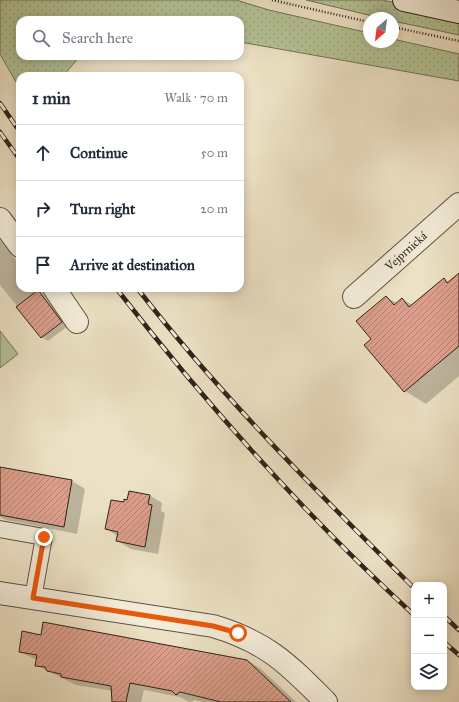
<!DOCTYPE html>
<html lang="en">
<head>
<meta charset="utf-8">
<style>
  :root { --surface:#fff; --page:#f2f2f3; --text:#1f2937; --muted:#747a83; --line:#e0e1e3 }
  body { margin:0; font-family:"IM FELL Great Primer",serif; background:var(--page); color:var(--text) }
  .controls { position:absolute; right:12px; bottom:12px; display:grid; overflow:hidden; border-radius:8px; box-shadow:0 2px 10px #0003 }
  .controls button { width:36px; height:36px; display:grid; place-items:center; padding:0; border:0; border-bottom:1px solid var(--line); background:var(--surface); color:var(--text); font:20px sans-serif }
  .compass { position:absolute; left:363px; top:12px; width:36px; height:36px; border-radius:50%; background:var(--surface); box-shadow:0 2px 10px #0003; rotate:208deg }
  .stop { position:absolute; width:12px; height:12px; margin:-9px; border:3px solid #ea580c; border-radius:50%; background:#fff }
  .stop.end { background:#ea580c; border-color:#fff; box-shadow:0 1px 4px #0008 }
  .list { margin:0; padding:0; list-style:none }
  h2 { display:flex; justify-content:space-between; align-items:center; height:52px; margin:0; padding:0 16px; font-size:17px }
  h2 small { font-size:13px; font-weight:400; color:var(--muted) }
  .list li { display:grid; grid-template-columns:26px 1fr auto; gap:12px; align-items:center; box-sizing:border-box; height:56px; padding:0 16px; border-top:1px solid var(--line) }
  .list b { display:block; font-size:15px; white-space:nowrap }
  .list em { font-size:13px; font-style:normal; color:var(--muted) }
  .icon { flex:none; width:22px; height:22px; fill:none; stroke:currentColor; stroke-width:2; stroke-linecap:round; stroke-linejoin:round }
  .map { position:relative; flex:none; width:459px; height:702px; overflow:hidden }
  .search { position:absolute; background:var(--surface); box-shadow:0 2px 10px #0003; left:16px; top:16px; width:228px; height:44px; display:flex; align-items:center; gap:10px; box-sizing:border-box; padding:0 14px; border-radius:12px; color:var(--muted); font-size:15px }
  .panel { position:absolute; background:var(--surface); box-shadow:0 2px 10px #0003; left:16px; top:72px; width:228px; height:220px; border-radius:12px }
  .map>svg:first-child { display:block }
</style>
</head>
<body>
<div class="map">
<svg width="459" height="702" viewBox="0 0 459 702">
  <defs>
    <pattern id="grass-dots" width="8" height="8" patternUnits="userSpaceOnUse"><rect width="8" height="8" fill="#b4c396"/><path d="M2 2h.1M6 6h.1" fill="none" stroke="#9ba781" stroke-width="1.8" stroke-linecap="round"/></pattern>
    <pattern id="building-hatch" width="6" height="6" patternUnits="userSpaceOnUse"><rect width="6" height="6" fill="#dd9f8c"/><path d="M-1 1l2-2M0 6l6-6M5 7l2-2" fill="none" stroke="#b48172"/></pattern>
  </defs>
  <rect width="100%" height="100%" fill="#ece1c4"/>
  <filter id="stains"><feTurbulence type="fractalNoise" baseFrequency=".005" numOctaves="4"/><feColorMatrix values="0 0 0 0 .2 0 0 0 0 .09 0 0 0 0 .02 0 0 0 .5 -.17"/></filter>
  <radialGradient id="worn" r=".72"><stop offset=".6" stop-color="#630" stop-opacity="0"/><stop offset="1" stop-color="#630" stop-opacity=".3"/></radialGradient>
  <path fill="url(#grass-dots)" stroke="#727358" d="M0,0h236l33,10 100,23v9h24v-3l66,15v27l-219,-39v-22h-109l-17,-3 -3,3h-91v36h60l-17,20h-43v13l-20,-35z
    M306,0h76l77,16v19l-66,-14v-3h-12z"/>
  <path fill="#b4c396" stroke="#727358" d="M0,331l18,23 -18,14z"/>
  <path fill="#0003" d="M0,240l20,25v23h18l30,38 -20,15 -6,-4 -42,-52z
    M459,274v102l-33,28 -21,-13 -32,-52 13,-42 11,6 5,-4 11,6 31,-26 5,3z
    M0,468l72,13 13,8 -8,45 -71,-14 -6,-3z
    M149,495l13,8 -1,8 4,2 -7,41 -27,-5 -13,-8v-5l-12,-7 18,-26z
    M42,636l205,24 14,9 35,33h-91l-10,-2 -6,2 -9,-5 -36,-7 -3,12h-28v-11l-37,-6 -40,-20 1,-5 -17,-8z"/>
  <path fill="url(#building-hatch)" stroke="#302319" d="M459,273v73l-55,46 -40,-47 7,-6 -15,-18 30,-25 8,9 8,-7 7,9 35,-29 3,5z
    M38,290l24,32 -21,16 -25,-31z
    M0,467l72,13 -8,47 -64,-12z
    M129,491l21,4 -2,9 4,1 -7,42 -29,-6 2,-9 -13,-3 6,-29 13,2v-3l3,1z
    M43,622l204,38 44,42h-70l-41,-10 -4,3 -4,-4 -42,-8 -4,19h-14l-1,-16 -50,-9v-3l-14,-3 -2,-4 -10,-1 2,-11 -18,-3 3,-21 19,4z"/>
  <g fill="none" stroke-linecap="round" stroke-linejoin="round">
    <defs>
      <path id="lane" d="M0,529l44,8 -11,61"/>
      <path id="street" d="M0,219l20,27
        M54,288l23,34
        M354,297l105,-93
        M0,593l213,33c54,16 75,38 113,76"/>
      <path id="secondary" d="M404,0l55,12"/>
    </defs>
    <use href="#lane" stroke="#5f5244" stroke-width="18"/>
    <use href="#street" stroke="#5f5244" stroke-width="24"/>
    <use href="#secondary" stroke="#302319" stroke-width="24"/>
    <path stroke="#302319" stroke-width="2.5" stroke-dasharray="1 2" stroke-linecap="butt" d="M272,0l97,22
      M393,27l66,14"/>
    <use href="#lane" stroke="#f3ecd9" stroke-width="16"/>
    <use href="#street" stroke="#f3ecd9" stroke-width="22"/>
    <use href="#secondary" stroke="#f3ecd9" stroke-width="22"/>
    <defs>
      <path id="rail" d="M0,103l20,29
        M0,132l20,28
        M116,288c90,116 189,227 298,327
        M137,288c83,107 180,204 277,300
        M444,616l15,14
        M444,642l15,13"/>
    </defs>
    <use href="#rail" stroke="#302319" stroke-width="4.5"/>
    <use href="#rail" stroke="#f3ecd9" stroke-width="3" stroke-dasharray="9" stroke-linecap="butt"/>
  </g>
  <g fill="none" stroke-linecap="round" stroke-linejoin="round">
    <path stroke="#ea580c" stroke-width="5" d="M44,537l-11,61 180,28 25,7"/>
  </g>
  <g text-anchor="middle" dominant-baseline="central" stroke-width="3" stroke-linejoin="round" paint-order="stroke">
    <g font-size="12" fill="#302319" stroke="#f3ecd9">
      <text transform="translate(406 251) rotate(-42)">Vejprnická</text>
    </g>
  </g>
  <rect width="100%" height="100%" filter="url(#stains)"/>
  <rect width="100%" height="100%" fill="url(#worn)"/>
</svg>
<div class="controls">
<button>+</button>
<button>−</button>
<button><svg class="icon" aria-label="layers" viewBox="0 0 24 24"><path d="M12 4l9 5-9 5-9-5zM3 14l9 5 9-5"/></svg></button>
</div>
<svg class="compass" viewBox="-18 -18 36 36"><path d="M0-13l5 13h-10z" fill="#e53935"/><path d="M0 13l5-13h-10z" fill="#747a83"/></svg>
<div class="stop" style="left:238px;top:633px"></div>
<div class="stop end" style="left:44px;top:537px"></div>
<div class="search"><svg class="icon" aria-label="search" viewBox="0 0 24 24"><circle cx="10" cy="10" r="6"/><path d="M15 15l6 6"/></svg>Search here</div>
<section class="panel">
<h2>1 min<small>Walk · 70 m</small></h2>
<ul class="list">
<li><svg class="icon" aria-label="ahead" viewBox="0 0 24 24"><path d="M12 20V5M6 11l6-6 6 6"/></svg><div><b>Continue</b></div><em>50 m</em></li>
<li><svg class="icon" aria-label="right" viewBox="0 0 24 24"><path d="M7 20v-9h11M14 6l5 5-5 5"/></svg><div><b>Turn right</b></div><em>20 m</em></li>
<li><svg class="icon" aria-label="arrive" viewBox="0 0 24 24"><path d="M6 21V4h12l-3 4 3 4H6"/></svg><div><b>Arrive at destination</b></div></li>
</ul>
</section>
</div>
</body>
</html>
